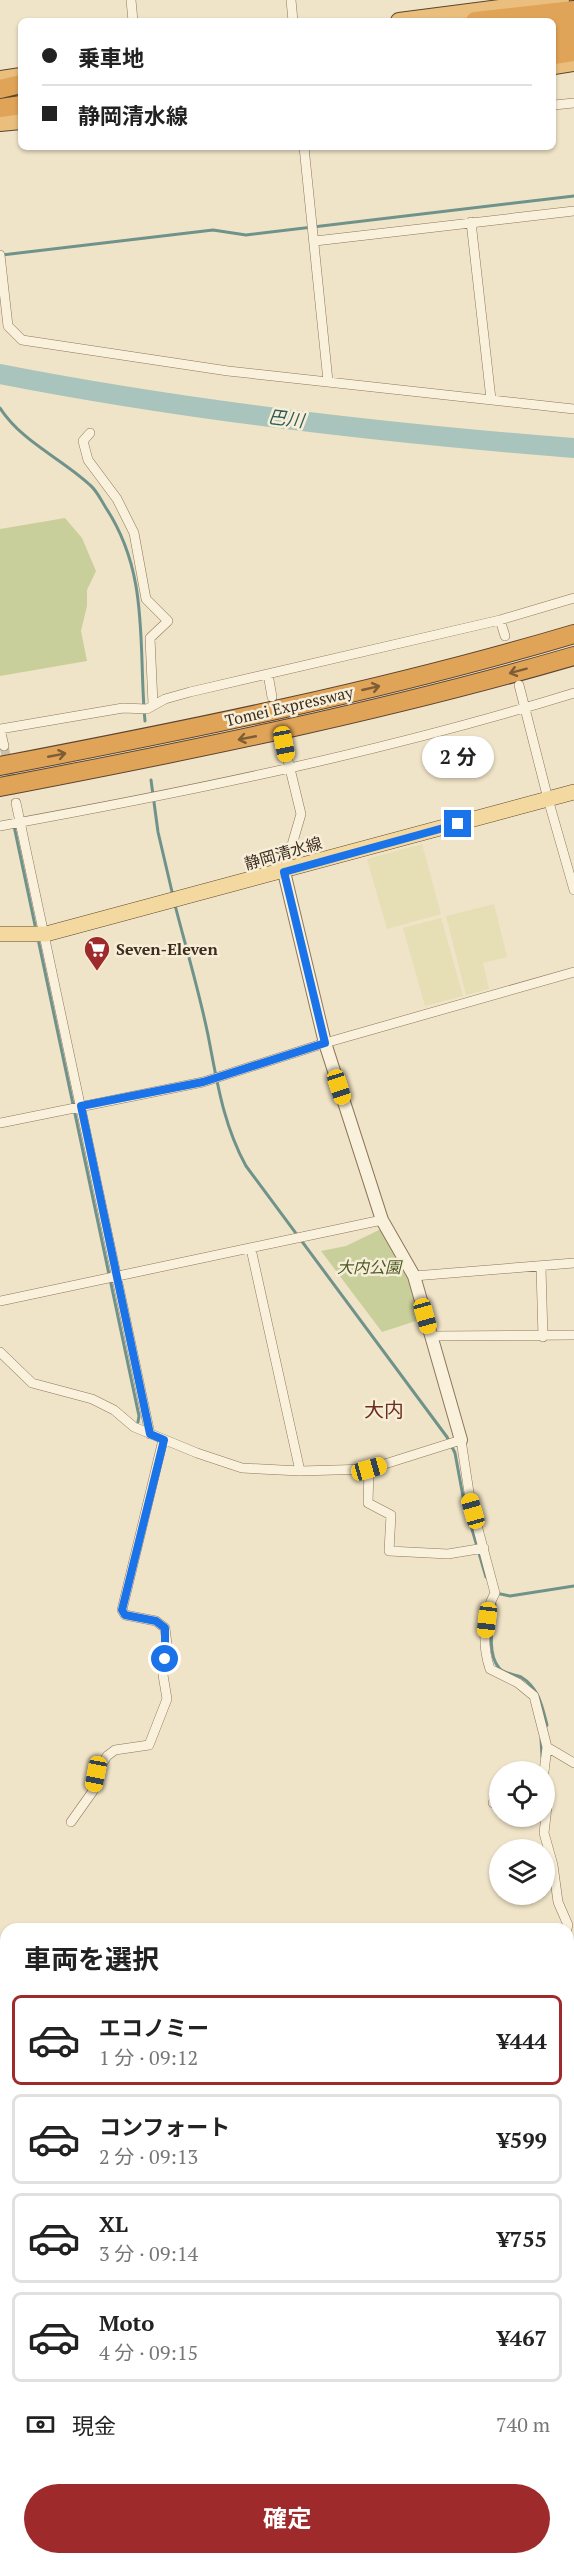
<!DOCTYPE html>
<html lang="ja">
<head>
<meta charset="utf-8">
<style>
  :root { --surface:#fff; --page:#f6f6f6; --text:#222; --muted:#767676; --line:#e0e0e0; --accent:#9e2a2b }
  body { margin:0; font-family:"PT Serif","Noto Sans JP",serif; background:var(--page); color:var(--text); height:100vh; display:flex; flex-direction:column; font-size:22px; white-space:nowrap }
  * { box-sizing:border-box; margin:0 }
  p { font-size:20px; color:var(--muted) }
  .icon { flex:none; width:33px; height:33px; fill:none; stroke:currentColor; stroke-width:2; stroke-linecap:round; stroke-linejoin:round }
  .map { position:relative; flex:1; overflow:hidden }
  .side { position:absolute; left:0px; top:1923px; width:574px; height:642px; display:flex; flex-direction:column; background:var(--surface); border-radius:18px 18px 0 0; box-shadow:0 2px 4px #0004 }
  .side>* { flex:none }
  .top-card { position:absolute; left:18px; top:18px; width:538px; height:132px; border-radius:9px; box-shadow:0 2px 4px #0004; display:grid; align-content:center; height:132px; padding:0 24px; background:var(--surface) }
  .tools { position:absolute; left:489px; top:1761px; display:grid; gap:12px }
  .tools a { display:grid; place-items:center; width:66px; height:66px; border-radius:50%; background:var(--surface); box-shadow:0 2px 4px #0004; font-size:30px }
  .end { position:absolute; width:27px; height:27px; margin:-14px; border:8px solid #1a73e8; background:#fff; box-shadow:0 0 0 3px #fff }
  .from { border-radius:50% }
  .bubble { position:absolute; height:42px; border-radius:21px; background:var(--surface); box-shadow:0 2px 4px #0004; font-size:20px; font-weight:700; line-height:42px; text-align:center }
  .car { position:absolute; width:18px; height:36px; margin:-18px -9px; border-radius:8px; box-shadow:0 0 4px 2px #0007; background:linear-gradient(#f5c518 24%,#345 0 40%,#f5c518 0 76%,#345 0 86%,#f5c518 0) }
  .top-card b { display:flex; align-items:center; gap:21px; height:57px; font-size:22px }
  .top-card b+b { border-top:2px solid var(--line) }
  .top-card i { width:15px; height:15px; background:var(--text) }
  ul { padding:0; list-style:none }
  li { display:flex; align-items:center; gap:18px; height:90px; margin:0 12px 9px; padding:0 12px; border:3px solid var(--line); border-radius:9px }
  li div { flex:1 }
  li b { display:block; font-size:22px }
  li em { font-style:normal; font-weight:700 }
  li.on { border-color:var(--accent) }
  li>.icon { width:54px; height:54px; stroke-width:1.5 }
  h2 { padding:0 24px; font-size:27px; line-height:72px }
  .pay { display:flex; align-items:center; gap:15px; height:66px; padding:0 24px; font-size:22px }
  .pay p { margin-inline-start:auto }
  .button { display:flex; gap:12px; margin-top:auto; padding:12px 24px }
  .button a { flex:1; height:69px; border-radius:36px; background:var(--accent); color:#fff; font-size:24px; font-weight:700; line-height:69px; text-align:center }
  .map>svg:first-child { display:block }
  .farmland { fill:#e6deb5 }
  .green { fill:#c9cf9b }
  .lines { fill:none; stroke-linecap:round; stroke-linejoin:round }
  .stream { stroke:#6f938a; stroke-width:3 }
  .river { stroke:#a9c4bc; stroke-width:20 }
  .minor-tunnel { stroke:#ccc0a6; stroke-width:9; stroke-dasharray:9 4.5; stroke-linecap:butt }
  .minor-casing { stroke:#8d765c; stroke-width:10 }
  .tertiary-casing { stroke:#8d765c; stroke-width:14 }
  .primary-casing { stroke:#5b4430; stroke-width:16 }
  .trunk-casing { stroke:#5b4430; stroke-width:18 }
  .motorway-casing { stroke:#5b4430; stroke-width:20 }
  .minor { stroke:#faf1dc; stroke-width:9 }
  .tertiary { stroke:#faf1dc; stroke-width:12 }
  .primary { stroke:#f3d9a0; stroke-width:15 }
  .trunk { stroke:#eabe7c; stroke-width:16 }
  .motorway { stroke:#e0a458; stroke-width:18 }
  .oneway { stroke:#7e5d36 }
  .route { stroke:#1a73e8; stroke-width:8 }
  .labels { text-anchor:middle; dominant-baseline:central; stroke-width:5; stroke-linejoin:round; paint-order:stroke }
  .street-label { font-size:16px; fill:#3d2e20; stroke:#f7eed8 }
  .poi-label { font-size:16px; font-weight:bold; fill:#3d2e20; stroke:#f7eed8; text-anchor:start }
  .park-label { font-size:16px; font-style:italic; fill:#4d5a26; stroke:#f7eed8 }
  .water-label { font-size:18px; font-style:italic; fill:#2f5d5a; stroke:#f7eed8 }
  .quarter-label { font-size:20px; fill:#6b2e1e; stroke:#f7eed8 }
</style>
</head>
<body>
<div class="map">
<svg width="574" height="2565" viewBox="0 0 574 2565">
  <rect width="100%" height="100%" fill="#f0e4c8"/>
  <path class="farmland" d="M422 844 441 914 387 929 367 859Z
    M494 904 507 957 483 963 489 989 466 995 446 916Z
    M441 918 463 996 425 1006 403 928Z"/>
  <path class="green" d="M65 518 82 538 96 571 87 590V606L81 631 87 661 0 676V529Z
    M381 1229 409 1278 419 1320 382 1332 321 1251 346 1246Z"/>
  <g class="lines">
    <path class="stream" d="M2 255 213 230 246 235 574 196
      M0 408C22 442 61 458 90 485 97 491 101 500 106 508 150 575 138 646 145 721
      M151 780 158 832 173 896
      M14 826 36 930
      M175 905C186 948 199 991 208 1035 217 1081 223 1124 246 1166L447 1437 455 1453 464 1502 486 1577
      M38 939 139 1416 138 1422
      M496 1593 510 1596 574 1586
      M495 1604C493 1622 486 1652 499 1668 504 1674 514 1674 521 1677 539 1688 542 1706 547 1725L545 1728
      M541 1739 542 1757"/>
    <path class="river" d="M0 374C189 411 382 433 574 448"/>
    <path class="minor-tunnel" d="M4 746 16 803"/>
    <g class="minor-casing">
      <path id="minor" d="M131 0 133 21
        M291 0 293 21
        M554 105 574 103
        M304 147 328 381
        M471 222 491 399
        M315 241 574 211
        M0 255 8 326 22 340 228 371 574 409
        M90 433 83 441 88 460 117 499 134 533 146 599 168 621 150 638 153 704
        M500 620 505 636
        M268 674 272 697
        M519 685 548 799 574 890
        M0 729 123 708 147 709 165 699 190 692 500 620 574 598
        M0 729 4 746
        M16 803 150 1434
        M0 826C193 791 387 751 574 693
        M284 872 301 814 284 744
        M0 1123 203 1082 325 1043 574 972
        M251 1249 300 1471
        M541 1268 543 1337
        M414 1276 574 1263
        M0 1301 382 1220
        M431 1336 574 1335
        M0 1352 32 1383 92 1399 114 1410 134 1427 197 1453 242 1468 300 1471 369 1469 461 1440 470 1499 495 1593C483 1614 482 1646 490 1669L518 1683 534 1696 547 1747 544 1772
        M369 1469 368 1503 391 1515 389 1551 448 1554 484 1548
        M547 1747 574 1763
        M544 1779 548 1798 544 1833 553 1865 558 1902 568 1925 567 1929
        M493 1803 500 1799
        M71 1822 93 1791 96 1774 107 1756 115 1750 149 1745 167 1699 163 1675 167 1644 165 1628 156 1621 125 1615 122 1610 163 1440"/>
    </g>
    <g class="tertiary-casing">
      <path id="tertiary" d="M284 872 325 1043 382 1220 414 1276 461 1440"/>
    </g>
    <g class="primary-casing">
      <path id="primary" d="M0 934H46L574 792"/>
    </g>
    <g class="trunk-casing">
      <path id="trunk" d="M399 21 561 0
        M554 66 574 63
        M0 79 21 76
        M0 123 21 121"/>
    </g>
    <g class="motorway-casing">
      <path id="motorway" d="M475 21 574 10
        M554 27 574 25
        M554 42 574 39
        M554 55 574 52
        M0 89 21 84
        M0 108 21 105
        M0 766C193 729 386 690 574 634
        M0 787C193 750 385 711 574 656"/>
    </g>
    <use href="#minor" class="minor"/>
    <use href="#tertiary" class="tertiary"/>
    <use href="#primary" class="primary"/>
    <use href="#trunk" class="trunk"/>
    <use href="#motorway" class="motorway"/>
  </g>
  <defs><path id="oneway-shaft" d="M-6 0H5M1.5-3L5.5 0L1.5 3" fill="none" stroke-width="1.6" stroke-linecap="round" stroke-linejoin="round" transform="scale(1.5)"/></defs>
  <g class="oneway">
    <use href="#oneway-shaft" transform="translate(518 671) rotate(165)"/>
    <use href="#oneway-shaft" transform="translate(371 688) rotate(-13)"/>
    <use href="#oneway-shaft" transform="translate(247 738) rotate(169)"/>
    <use href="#oneway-shaft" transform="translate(57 755) rotate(-11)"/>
  </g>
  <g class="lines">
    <path class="route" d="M165 1659V1628L156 1621 125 1615 122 1610 164 1440 150 1434 81 1106 203 1082 325 1043 284 872 458 824"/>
  </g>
  <defs>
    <g id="supermarket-pin" transform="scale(1.35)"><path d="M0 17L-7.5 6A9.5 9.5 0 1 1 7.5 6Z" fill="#9e2a2b" stroke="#f7eed8"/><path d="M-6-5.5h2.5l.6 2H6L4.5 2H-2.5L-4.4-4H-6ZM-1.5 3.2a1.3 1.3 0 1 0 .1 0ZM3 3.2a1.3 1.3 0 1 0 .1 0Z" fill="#fff"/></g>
  </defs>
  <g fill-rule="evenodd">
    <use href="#supermarket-pin" x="97" y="949"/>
  </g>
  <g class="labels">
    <g class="street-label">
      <text transform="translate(289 706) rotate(-13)">Tomei Expressway</text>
      <text transform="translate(283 853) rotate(-16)">静岡清水線</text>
    </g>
    <g class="poi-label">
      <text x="116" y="949">Seven-Eleven</text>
    </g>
    <g class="park-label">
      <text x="369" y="1267">大内公園</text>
    </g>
    <g class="water-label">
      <text transform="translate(286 418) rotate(7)">巴川</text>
    </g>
    <g class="quarter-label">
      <text x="384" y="1409">大内</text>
    </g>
  </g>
</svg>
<div class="tools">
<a><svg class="icon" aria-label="locate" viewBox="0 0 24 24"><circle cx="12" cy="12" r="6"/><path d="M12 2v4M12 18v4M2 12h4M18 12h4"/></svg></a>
<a><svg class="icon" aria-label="layers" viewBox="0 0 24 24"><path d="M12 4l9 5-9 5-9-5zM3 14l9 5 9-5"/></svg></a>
</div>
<i class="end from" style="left:165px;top:1659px"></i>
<i class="end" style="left:458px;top:824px"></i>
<div class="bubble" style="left:422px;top:736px;width:72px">2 分</div>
<i class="car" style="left:284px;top:744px;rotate:169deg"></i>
<i class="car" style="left:339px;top:1087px;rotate:162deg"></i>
<i class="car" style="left:425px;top:1316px;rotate:164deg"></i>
<i class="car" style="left:369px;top:1469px;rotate:74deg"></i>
<i class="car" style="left:473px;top:1511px;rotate:344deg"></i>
<i class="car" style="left:487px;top:1620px;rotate:187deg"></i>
<i class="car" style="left:96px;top:1774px;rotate:191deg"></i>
<div class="top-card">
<b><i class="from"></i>乗車地</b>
<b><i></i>静岡清水線</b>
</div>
<section class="side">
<h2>車両を選択</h2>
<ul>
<li class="on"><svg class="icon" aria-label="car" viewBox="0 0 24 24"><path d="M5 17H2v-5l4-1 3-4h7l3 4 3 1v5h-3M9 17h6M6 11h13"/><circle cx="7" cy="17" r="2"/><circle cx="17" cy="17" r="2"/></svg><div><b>エコノミー</b><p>1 分 · 09:12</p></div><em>¥444</em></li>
<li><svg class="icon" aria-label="car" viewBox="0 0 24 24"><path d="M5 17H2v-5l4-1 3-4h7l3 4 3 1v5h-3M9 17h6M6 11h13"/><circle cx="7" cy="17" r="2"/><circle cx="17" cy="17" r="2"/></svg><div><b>コンフォート</b><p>2 分 · 09:13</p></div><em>¥599</em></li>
<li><svg class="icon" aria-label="car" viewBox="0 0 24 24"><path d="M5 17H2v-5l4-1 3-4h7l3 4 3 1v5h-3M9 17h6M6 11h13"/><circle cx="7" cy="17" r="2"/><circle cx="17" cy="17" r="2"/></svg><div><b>XL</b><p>3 分 · 09:14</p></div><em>¥755</em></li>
<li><svg class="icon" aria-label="car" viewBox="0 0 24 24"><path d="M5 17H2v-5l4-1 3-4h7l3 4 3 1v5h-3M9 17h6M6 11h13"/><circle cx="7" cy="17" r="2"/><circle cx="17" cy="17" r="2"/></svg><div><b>Moto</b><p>4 分 · 09:15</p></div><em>¥467</em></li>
</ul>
<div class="pay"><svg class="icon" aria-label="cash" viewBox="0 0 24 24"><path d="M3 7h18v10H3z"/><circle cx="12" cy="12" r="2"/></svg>現金<p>740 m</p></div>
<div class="button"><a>確定</a></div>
</section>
</div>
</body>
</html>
